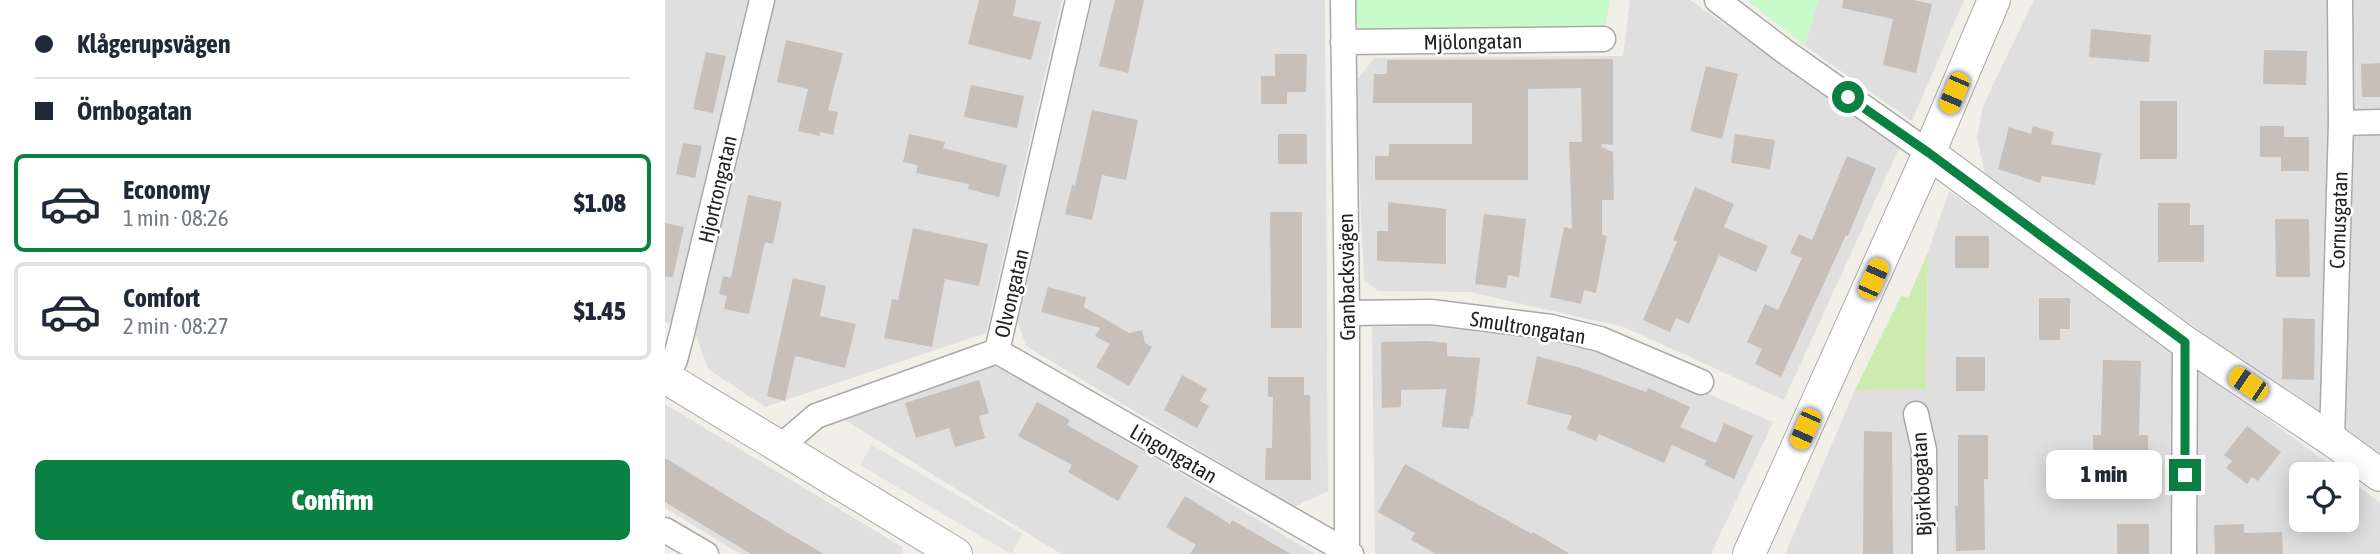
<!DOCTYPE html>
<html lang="en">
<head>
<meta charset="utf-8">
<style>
  :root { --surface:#fff; --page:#f2f2f3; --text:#1f2937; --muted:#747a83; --line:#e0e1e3; --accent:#0b8043 }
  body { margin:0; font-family:"Asap Condensed",sans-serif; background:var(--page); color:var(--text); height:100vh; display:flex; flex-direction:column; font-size:26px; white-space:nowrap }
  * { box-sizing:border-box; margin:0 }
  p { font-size:23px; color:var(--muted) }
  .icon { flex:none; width:38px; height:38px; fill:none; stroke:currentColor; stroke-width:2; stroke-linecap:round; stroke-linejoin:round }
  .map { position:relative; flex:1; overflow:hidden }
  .sheet { display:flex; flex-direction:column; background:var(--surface); width:665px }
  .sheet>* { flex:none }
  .hud { display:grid; align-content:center; height:154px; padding:0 35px; background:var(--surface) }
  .tools { position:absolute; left:1624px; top:462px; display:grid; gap:14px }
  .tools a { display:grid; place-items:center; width:70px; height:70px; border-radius:10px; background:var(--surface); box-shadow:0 4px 18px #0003; font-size:35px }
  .end { position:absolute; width:32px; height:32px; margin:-16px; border:9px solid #0b8043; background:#fff; box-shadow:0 0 0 4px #fff }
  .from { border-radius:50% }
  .bubble { position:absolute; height:49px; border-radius:10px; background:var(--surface); box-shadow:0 4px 18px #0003; font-size:23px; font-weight:800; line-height:49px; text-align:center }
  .car { position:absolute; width:21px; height:42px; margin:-21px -10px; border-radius:9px; box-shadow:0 0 5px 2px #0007; background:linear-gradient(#f5c518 24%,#345 0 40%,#f5c518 0 76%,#345 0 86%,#f5c518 0) }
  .hud b { display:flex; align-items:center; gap:24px; height:66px; font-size:26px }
  .hud b+b { border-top:2px solid var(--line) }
  .hud i { width:18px; height:18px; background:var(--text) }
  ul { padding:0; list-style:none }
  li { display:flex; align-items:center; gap:21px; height:98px; margin:0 14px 10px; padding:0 21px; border:4px solid var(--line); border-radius:10px }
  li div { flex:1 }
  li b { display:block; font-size:26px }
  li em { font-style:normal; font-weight:800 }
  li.current { border-color:var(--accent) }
  li>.icon { width:63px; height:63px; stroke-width:1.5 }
  .button { display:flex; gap:14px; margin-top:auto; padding:14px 35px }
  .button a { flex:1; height:80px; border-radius:10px; background:var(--accent); color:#fff; font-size:28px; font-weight:800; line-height:80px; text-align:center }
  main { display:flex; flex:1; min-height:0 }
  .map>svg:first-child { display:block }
  .residential { fill:#e0dfdf }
  .grass { fill:#cdebb0 }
  .park { fill:#c8facc }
  .parking { fill:#e2e2e2 }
  .building { fill:#c7bfb8 }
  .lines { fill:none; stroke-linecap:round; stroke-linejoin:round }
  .minor-casing { stroke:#a9a9a9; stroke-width:27 }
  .tertiary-casing { stroke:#a9a9a9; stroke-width:34 }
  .minor { stroke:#fff; stroke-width:24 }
  .tertiary { stroke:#fff; stroke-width:32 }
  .route { stroke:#0b8043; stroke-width:9 }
  .labels { text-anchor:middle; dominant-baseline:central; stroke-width:5; stroke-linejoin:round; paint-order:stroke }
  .street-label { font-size:21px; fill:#222; stroke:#fff }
</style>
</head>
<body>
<main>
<section class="sheet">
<div class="hud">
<b><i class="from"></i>Klågerupsvägen</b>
<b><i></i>Örnbogatan</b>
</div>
<ul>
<li class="current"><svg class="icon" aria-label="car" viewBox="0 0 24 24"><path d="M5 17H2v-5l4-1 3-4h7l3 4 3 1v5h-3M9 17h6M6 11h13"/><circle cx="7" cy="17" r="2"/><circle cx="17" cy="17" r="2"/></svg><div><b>Economy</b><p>1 min · 08:26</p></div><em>$1.08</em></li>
<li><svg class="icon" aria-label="car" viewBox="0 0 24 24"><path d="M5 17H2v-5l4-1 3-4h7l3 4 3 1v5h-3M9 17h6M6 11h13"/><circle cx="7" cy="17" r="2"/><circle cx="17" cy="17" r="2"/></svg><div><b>Comfort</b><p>2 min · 08:27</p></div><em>$1.45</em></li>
</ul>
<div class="button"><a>Confirm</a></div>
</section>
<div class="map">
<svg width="1715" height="554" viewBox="0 0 1715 554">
  <rect width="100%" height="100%" fill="#f2efe9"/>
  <path class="residential" d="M0 0H88L10 321 0 323Z
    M108 0H397L321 333 100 407 43 369 30 332Z
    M427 0H660L663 491 629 507 361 346 353 322Z
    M965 0H1025L1235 146 1119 400 959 327 804 292 713 291 699 280 690 83 709 58 958 56Z
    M1153 0H1299L1247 121 1140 46Z
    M1369 0H1715V462L1320 174 1312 138 1318 106Z
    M1284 191 1442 300 1677 474H1636V520H1682V478L1715 503V554H1120L1190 390 1261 389 1263 252Z
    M763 326 930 345 1108 422 1046 554H710L707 327Z
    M332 364 650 554H396L180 420Z
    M0 404 237 547 238 554H75L0 508Z"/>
  <path class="grass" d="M1263 252 1261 389 1190 390 1236 296 1243 298Z"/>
  <path class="park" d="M684 0H945L938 39 678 42Z
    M1081 0H1153L1140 46Z"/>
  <path class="parking" d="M207 445 358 534 346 554 195 465Z"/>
  <path class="building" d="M314 0H351L348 16 376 22 366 60 303 44Z
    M450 0H479L463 73 434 66Z
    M1178 0H1248L1267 4 1251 73 1218 65 1228 19 1177 8Z
    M1426 29 1486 35 1484 62 1424 57Z
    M121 40 178 53 163 110 173 112 168 135 155 132V136L133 131 143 89 112 82Z
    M1599 50 1642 51 1641 85 1598 84Z
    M41 52 61 56 48 113 28 109Z
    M610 54H642L641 92H622V104H596V76H610Z
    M948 59V145L937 144 936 147 948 152 949 200H937V235L942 236 931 293 919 290 916 304 885 297 899 227 907 229 904 142H917L916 88 863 89V180H710V156H724V144H807V103H708L709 74H722V60Z
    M1715 63V97H1697L1696 64Z
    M1041 66 1073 74 1057 139 1025 131Z
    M306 85 359 96 352 128 299 117Z
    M1475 101H1512V159H1475Z
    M427 110 473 120 461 180 437 175 427 220 400 214 407 185 410 186Z
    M1368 126 1389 132 1386 144 1436 153 1430 185 1377 176 1375 183 1333 169 1344 127 1366 134Z
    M1595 126H1619V137H1644V171H1616V157H1595Z
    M244 134 280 142 278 148 342 165 334 197 303 189 304 184 251 173 253 165 238 162Z
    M613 134H642V164H613Z
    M1070 134 1110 140 1105 169 1066 163Z
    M18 143 37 146 30 178 11 174Z
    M1182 156 1211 168 1183 236 1181 235 1116 377 1090 364 1097 349 1082 342 1100 304 1113 310 1137 258 1125 253 1134 234 1147 240Z
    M1030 187 1069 204 1059 227 1103 246 1091 272 1054 255 1024 324 1011 318 1005 332 978 320 1012 242 1008 240Z
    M83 195 117 202 108 244 100 242 84 314 59 309 62 296 54 294 58 276 66 278Z
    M723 202 781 209V264L712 261V231H723Z
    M1493 203H1525V225H1539V262H1493Z
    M605 212H637V328H606Z
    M819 214 861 219 854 277 843 275 841 288 810 284Z
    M1610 219H1644L1645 277H1611Z
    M0 223 19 227 8 277H0Z
    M248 228 323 244 314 286 280 279 267 347 219 338 227 299 233 300Z
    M1290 236H1324V268H1290Z
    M128 278 161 286 155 316 191 324 180 368 130 356 120 401 102 396Z
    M383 287 421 297 419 307 464 333 477 330 480 343 487 347 464 386 431 367 445 344 430 336 435 328 376 312Z
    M1374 298H1405V329H1395V340H1374Z
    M1618 318 1650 319 1649 380 1617 379Z
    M762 341 782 343V356L815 358 808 417 806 416 804 429 777 427 781 389 736 390V407L717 408 716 342Z
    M872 356 916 368 981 392 983 388 1025 407 1015 427 1051 443 1059 423 1088 436 1069 479 1039 465 1042 461 1007 445 999 463 934 434 931 441 902 429 907 416 862 404Z
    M1291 357H1320V391H1291Z
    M1438 360 1476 361 1474 435H1483V469L1441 470 1440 462H1428V435H1436Z
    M517 375 542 389 535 401 544 406 532 428 499 410Z
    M603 377H639V395H645L646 480H600L601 448H607L608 397H603Z
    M314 380 324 413 314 416 320 438 290 447 284 428 251 438 240 403Z
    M372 402 405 420 402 425 474 466 453 501 403 472 407 465 353 436Z
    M1582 426 1616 452 1593 481 1587 477 1582 484 1561 468 1567 461 1559 455Z
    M1199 431 1227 432 1228 554H1198Z
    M1293 435H1323V479H1319L1320 550 1291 551 1290 506H1293Z
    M0 458 116 529 159 554H86L0 502Z
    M740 464 867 534 868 532 905 554H771L746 540 750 533 713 512Z
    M520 496 565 524 567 520 626 554H525L531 545 501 527Z
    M1452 524H1484V554H1452Z
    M1579 524V533L1617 532 1618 554H1550L1549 525Z"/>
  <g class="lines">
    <g class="minor-casing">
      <path id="minor" d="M678 0 682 313V554
        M1052 0 1119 51 1264 153
        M678 42 938 39
        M1676 123 1715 122
        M682 313 766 312 886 327 935 339 1036 382
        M332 351 686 554
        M1 377 10 360 17 333 97 0
        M1251 414 1259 450 1260 554
        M1667 440 1676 123 1675 0
        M115 447 151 416 332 351 413 0
        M0 530 41 554
        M1519 554 1520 342"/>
    </g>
    <g class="tertiary-casing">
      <path id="tertiary" d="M1264 153 1520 342 1667 440 1715 475
        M0 377 291 554
        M1084 554 1264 153 1329 0"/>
    </g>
    <use href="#minor" class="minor"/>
    <use href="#tertiary" class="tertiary"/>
  </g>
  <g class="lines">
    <path class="route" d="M1183 97 1264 153 1520 342V475"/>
  </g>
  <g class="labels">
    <g class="street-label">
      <text transform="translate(808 41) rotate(-1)">Mjölongatan</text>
      <text transform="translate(52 189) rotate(-77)">Hjortrongatan</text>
      <text transform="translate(1673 220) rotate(-88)">Cornusgatan</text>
      <text transform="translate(681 277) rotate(-91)">Granbacksvägen</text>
      <text transform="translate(346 293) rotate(-77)">Olvongatan</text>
      <text transform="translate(863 327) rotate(9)">Smultrongatan</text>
      <text transform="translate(509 453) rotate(30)">Lingongatan</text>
      <text transform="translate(1256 484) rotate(-93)">Björkbogatan</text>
    </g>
  </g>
</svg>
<div class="tools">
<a><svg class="icon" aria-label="locate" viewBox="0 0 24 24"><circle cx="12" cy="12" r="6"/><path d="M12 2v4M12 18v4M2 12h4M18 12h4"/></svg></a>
</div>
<i class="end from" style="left:1183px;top:97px"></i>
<i class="end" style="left:1520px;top:475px"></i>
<div class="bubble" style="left:1381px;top:450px;width:116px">1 min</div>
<i class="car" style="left:1289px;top:93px;rotate:203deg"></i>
<i class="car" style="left:1208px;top:279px;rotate:24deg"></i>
<i class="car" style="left:1583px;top:384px;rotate:304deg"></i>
<i class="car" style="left:1140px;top:429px;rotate:204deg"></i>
</div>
</main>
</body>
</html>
